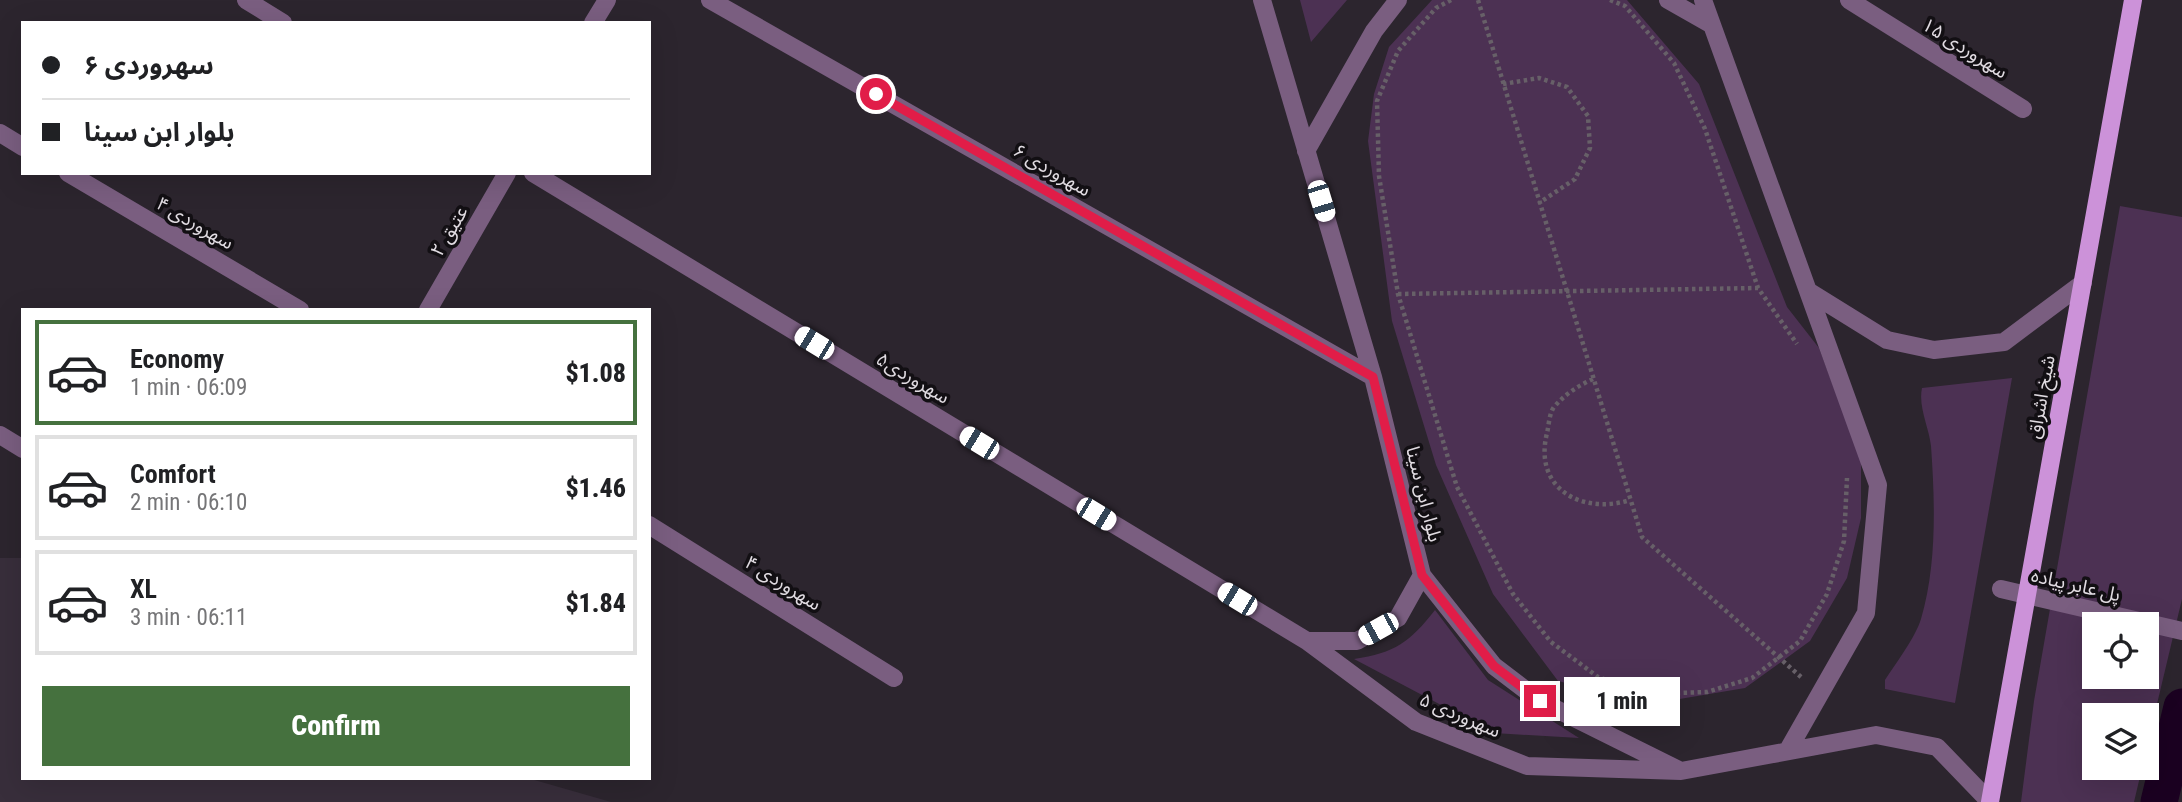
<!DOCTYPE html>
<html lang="en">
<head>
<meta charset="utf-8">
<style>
  :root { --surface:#fff; --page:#f6f6f6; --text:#202124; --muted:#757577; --line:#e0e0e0; --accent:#45713e }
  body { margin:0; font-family:"Roboto Condensed","Noto Sans Arabic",sans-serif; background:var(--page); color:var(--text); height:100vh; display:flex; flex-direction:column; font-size:26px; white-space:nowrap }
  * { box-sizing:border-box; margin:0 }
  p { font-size:23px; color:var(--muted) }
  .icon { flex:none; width:38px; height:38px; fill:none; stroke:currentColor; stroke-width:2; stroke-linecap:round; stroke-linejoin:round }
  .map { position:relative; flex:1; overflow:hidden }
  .sheet { position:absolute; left:21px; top:308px; width:630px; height:472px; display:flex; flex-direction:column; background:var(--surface); border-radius:0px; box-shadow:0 7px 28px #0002 }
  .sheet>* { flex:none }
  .hud { position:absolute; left:21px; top:21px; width:630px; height:154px; border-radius:0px; box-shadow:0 7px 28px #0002; display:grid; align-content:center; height:154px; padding:0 21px; background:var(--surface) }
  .controls { position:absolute; left:2082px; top:612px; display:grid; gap:14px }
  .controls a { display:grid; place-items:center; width:77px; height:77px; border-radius:0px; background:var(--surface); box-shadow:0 7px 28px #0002; font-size:35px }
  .end { position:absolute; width:32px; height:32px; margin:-16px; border:9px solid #e11d48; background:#fff; box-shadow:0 0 0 4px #fff }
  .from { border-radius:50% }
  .bubble { position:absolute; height:49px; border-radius:0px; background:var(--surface); box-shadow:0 7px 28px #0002; font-size:23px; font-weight:800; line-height:49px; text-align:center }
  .car { position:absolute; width:21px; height:42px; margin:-21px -10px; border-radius:9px; box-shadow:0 0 5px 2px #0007; background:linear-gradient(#fff 24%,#345 0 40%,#fff 0 76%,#345 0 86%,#fff 0) }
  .hud b { display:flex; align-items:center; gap:24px; height:66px; font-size:26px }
  .hud b+b { border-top:2px solid var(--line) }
  .hud i { width:18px; height:18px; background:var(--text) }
  ul { padding:12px 0 0; list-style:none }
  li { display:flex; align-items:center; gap:21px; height:105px; margin:0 14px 10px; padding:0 7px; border:4px solid var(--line); border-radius:0px }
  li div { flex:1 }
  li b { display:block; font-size:26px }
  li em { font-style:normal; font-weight:800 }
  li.selected { border-color:var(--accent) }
  li>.icon { width:63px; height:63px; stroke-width:1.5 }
  .primary-button { display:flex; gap:14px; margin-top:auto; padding:14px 21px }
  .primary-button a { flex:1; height:80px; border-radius:0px; background:var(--accent); color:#fff; font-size:28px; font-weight:800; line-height:80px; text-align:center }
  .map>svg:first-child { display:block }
  .built { fill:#382e3b }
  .green { fill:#4c3153; fill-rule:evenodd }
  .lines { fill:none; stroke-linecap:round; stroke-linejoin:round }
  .canal { stroke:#1b0021; stroke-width:37 }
  .path { stroke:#676068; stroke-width:4.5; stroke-dasharray:3.5 3.5; stroke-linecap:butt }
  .minor { stroke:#7a5e80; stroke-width:18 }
  .major { stroke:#cc92d9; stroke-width:18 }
  .route { stroke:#e11d48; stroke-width:9 }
  .labels { text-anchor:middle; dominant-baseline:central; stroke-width:7; stroke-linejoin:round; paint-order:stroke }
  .street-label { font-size:19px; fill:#e1dce2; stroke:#120f13 }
</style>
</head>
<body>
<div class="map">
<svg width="2182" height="802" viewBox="0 0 2182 802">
  <rect width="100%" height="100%" fill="#2c252e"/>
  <path class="built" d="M0 558H23V779H531L611 802H0Z"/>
  <path class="green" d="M1300 0H1347L1311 42Z
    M1432 0H1627L1699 84 1787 307 1819 348 1861 460V518L1847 578 1810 641 1745 688 1650 704 1558 681 1493 594 1436 465 1392 321 1368 141 1374 94 1389 47Z
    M2120 206 2182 217V599L2147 746V716H2095V768H2142L2134 802H2021L2034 701ZM2095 625H2147V677H2095Z
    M2012 378 1955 703 1885 689V680C1896 663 1915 638 1921 619 1937 565 1935 502 1931 446 1929 427 1918 407 1922 388Z
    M1435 610 1488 680 1579 738 1494 733 1354 659C1395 653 1410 642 1435 610Z"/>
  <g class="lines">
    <path class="canal" d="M2159 802 2182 707"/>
    <path class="path" d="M1451 0 1436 8 1398 51 1377 101 1379 176 1398 294 1457 487 1513 594 1551 642 1598 677 1648 694 1707 692 1752 678 1800 641 1827 594 1844 541 1847 478
      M1478 0 1642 537 1801 677
      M1610 0 1625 6 1674 63 1705 129 1758 288 1797 344
      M1503 84 1539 78 1567 87 1588 116 1590 148 1575 179 1539 203
      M1398 294 1758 288
      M1593 379C1578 386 1565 394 1554 407 1549 414 1549 425 1547 433 1533 489 1582 515 1630 500"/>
    <path class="minor" d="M246 0 283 23
      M710 0 1373 377
      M1262 0 1373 377 1422 575 1494 666 1540 701 1681 771 1876 735 1937 747 1990 802
      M1668 0 1712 25
      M1703 0 1878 485 1866 613 1788 750
      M1849 0 2023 109
      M593 23 607 0
      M0 133 23 147
      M1306 151 1374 31 1398 0
      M68 173 300 310
      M533 173 1307 641 1416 722 1527 766 1681 771
      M1808 291 1887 340 1934 350 2004 342 2083 283
      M428 310 507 173
      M0 435 23 449
      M649 525 894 678
      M2001 589 2182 631
      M1307 641H1357L1398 618 1422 575"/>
    <path class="major" d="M1990 802 2133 0"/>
  </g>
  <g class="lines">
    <path class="route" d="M876 94 1373 377 1422 575 1494 666 1540 701"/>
  </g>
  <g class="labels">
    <g class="street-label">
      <text transform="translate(1965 48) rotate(32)">سهروردی ۱۵</text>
      <text transform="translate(1052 170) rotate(30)">سهروردی ۶</text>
      <text transform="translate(195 223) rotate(30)">سهروردی ۴</text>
      <text transform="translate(449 231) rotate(-60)">عتیق ۲</text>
      <text transform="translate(913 378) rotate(31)">سهروردی۵</text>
      <text transform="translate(2041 397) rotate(-80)">شیخ اشراق</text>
      <text transform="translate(1424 494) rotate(76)">بلوار ابن سینا</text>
      <text transform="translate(783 583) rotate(32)">سهروردی ۴</text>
      <text transform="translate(2076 585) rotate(13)">پل عابر پیاده</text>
      <text transform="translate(1460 715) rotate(23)">سهروردی ۵</text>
    </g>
  </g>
</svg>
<div class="controls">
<a><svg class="icon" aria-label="locate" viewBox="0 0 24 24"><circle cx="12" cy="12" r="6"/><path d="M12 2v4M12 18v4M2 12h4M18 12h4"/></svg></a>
<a><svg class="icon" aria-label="layers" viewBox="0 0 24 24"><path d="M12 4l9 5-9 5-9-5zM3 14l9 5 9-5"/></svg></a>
</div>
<i class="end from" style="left:876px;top:94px"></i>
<i class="end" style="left:1540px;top:701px"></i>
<div class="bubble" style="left:1564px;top:677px;width:116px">1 min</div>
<i class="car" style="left:1321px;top:201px;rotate:163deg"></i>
<i class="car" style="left:814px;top:343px;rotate:301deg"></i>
<i class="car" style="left:979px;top:443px;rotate:301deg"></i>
<i class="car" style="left:1096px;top:514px;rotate:121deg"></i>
<i class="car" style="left:1237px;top:599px;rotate:301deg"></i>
<i class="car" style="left:1378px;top:629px;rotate:241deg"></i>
<div class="hud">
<b><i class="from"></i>سهروردی ۶</b>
<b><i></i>بلوار ابن سینا</b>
</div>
<section class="sheet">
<ul>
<li class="selected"><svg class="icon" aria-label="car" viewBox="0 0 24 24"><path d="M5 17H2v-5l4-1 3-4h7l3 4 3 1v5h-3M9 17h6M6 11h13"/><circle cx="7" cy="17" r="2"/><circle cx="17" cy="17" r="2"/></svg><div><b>Economy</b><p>1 min · 06:09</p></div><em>$1.08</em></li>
<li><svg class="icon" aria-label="car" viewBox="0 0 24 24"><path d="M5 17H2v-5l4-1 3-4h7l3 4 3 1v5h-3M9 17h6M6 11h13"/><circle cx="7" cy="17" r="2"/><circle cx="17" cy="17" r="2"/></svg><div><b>Comfort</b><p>2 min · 06:10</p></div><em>$1.46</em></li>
<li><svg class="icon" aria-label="car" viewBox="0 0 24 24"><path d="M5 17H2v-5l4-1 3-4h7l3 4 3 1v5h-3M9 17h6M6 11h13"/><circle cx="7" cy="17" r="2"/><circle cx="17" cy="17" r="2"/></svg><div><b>XL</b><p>3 min · 06:11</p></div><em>$1.84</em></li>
</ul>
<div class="primary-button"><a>Confirm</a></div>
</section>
</div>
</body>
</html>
